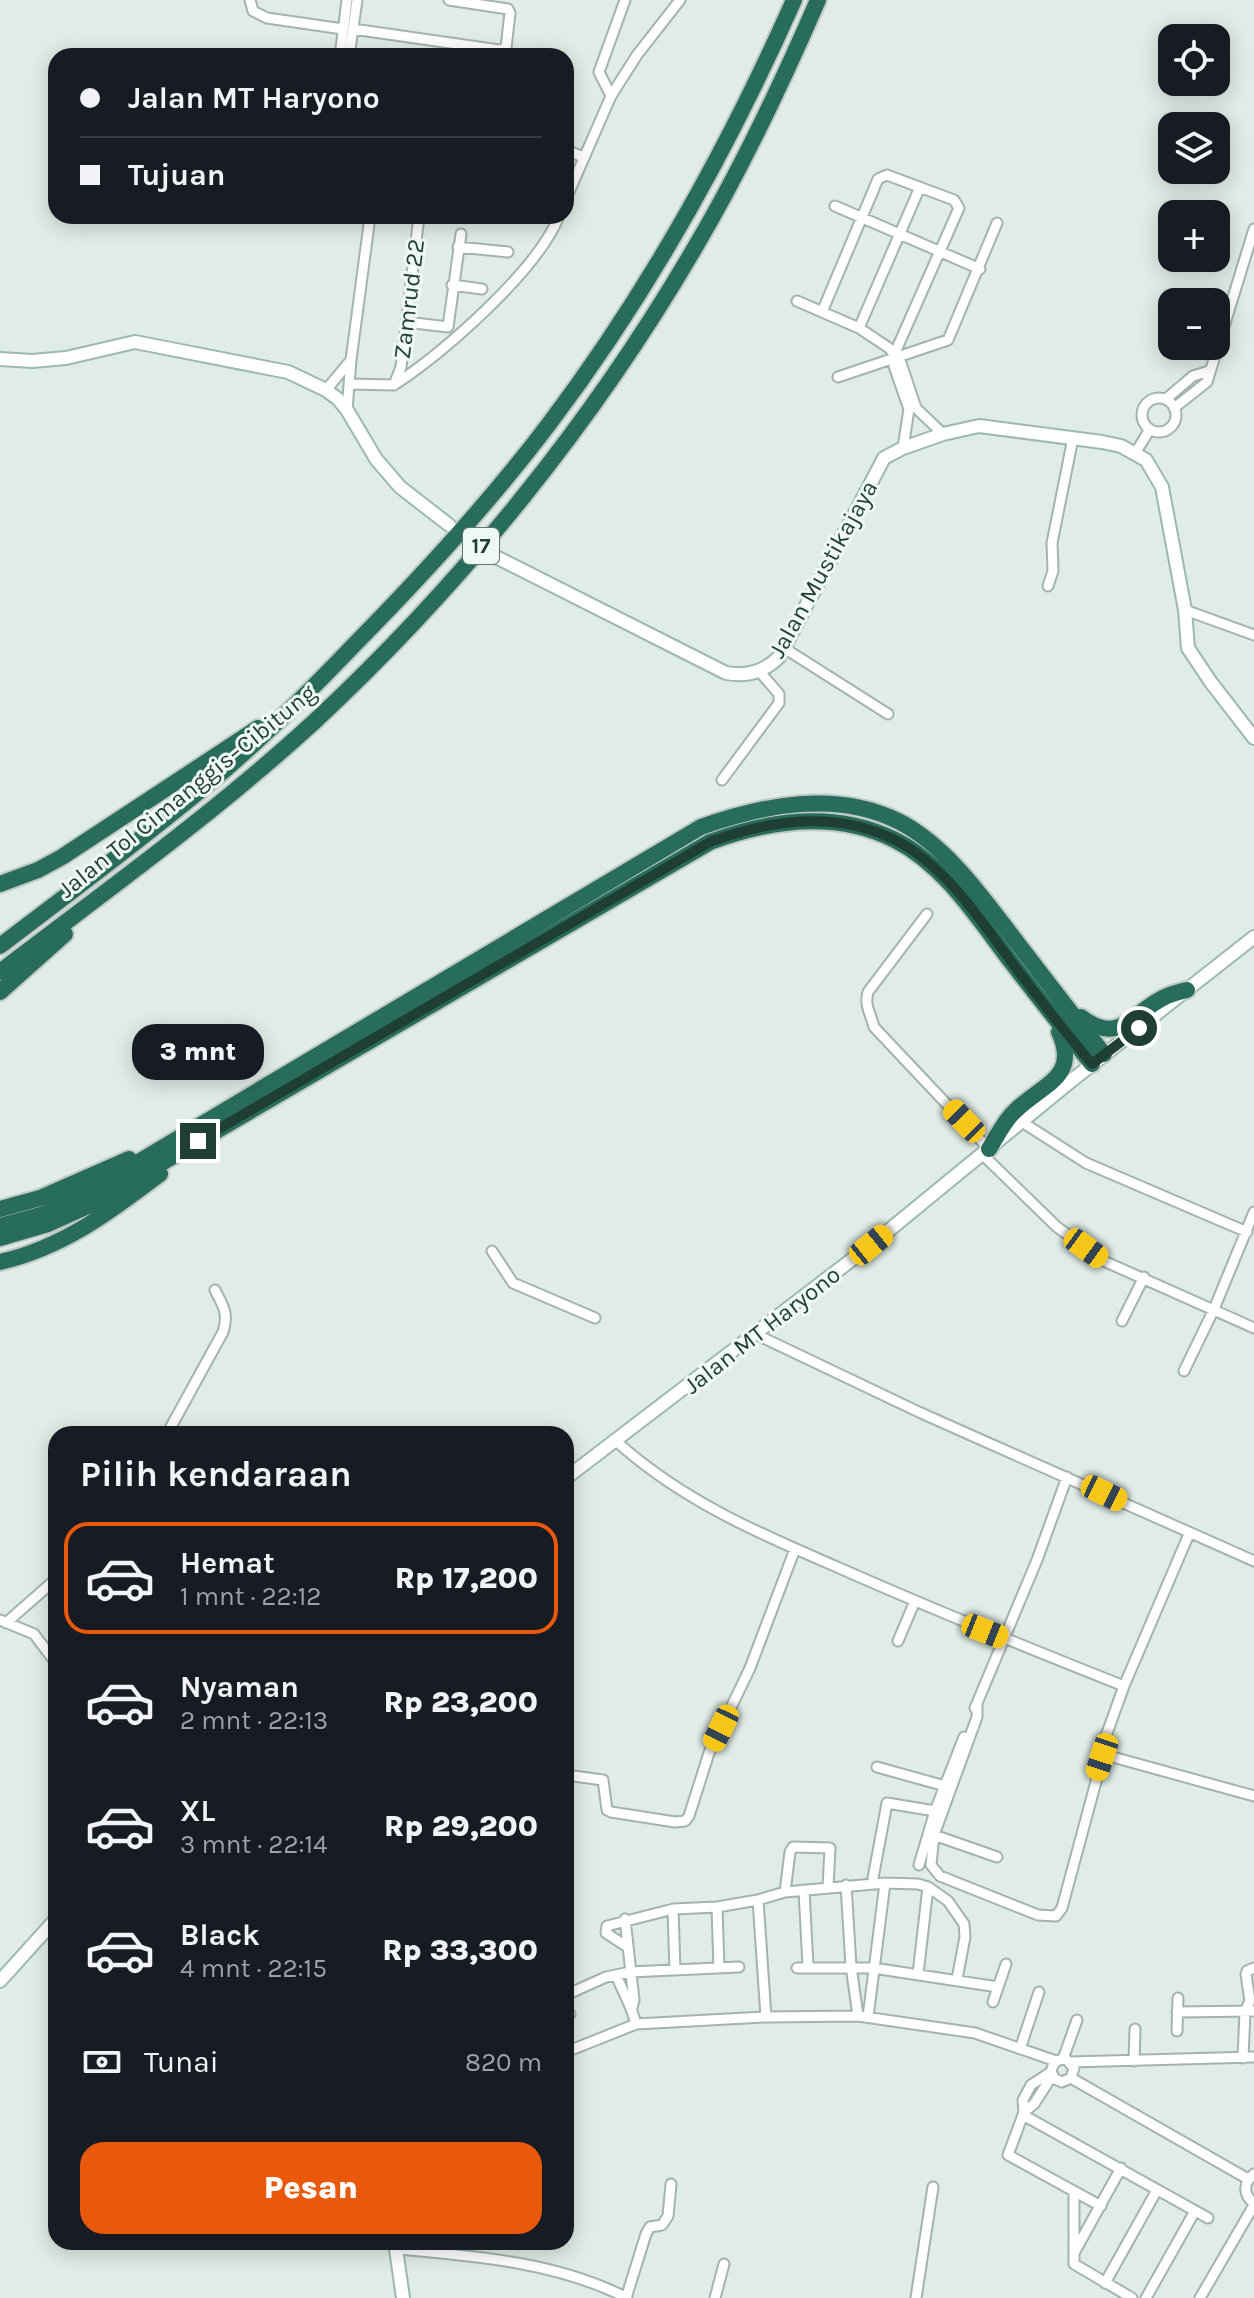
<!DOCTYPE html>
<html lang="id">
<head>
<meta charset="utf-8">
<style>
  :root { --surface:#171b24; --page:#242831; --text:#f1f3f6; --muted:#9ea1a6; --line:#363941; --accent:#ea580c }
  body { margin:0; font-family:Karla,sans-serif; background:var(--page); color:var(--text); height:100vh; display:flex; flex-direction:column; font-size:30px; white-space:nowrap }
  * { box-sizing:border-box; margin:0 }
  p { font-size:26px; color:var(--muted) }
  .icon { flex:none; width:44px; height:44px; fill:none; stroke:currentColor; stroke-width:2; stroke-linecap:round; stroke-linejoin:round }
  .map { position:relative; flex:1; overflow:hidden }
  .details { position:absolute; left:48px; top:1426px; width:526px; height:824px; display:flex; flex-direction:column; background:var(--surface); border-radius:24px; box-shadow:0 4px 20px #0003 }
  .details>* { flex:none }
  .banner { position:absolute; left:48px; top:48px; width:526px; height:176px; border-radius:24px; box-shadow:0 4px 20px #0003; display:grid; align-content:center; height:176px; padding:0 32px; background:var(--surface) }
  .fabs { position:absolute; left:1158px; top:24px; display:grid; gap:16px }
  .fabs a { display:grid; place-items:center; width:72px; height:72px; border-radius:16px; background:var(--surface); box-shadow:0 4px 20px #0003; font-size:40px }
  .end { position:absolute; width:36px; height:36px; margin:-18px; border:10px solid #1f3e34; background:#fff; box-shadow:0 0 0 4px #fff }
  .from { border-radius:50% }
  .bubble { position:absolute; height:56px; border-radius:24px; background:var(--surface); box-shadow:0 4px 20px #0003; font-size:26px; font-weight:800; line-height:56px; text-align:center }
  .car { position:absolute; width:24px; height:48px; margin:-24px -12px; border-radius:10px; box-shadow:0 0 6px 2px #0007; background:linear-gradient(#f5c518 24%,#345 0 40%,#f5c518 0 76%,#345 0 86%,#f5c518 0) }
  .banner b { display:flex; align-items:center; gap:28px; height:76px; font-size:30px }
  .banner b+b { border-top:2px solid var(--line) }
  .banner i { width:20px; height:20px; background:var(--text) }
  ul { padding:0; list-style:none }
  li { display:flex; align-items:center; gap:24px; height:112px; margin:0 16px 12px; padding:0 16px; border:4px solid transparent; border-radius:24px }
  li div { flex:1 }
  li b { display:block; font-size:30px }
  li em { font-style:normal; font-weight:800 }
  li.selected { border-color:var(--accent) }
  li>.icon { width:72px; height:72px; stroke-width:1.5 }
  h2 { padding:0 32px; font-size:36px; line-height:96px }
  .pay { display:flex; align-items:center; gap:20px; height:88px; padding:0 32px; font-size:30px }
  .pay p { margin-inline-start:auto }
  .action { display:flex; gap:16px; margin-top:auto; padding:16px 32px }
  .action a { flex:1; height:92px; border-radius:24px; background:var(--accent); color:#fff; font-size:32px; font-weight:800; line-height:92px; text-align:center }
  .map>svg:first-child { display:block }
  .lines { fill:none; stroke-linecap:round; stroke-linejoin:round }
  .street-casing { stroke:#a2b4ad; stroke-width:13 }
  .secondary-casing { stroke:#9db9ae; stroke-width:16 }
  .highway-casing { stroke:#c0c9c6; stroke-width:20 }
  .street { stroke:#fff; stroke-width:9 }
  .secondary { stroke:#fff; stroke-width:12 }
  .highway { stroke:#286d5b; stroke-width:16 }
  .route { stroke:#1f3e34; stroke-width:10 }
  .labels { text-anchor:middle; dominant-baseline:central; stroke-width:6; stroke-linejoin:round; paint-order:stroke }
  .shield { fill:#f0f8f4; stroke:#5e766e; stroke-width:2 }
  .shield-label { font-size:22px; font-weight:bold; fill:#1f3e34 }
  .street-label { font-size:24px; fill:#1f3e34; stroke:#f0f8f4 }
</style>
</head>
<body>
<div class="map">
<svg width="1254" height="2298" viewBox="0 0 1254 2298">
  <rect width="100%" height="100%" fill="#e0ece6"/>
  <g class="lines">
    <g class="street-casing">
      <path id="street" d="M250 0 253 11 267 18 343 29
        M353 29 499 50 506 48 510 13 508 9 449 0
        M340 56 347 0
        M349 56 357 0
        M611 96 599 72 625 0
        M566 150 583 157
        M566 199 611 96 637 55 680 0
        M835 206 980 269
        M458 247 508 252
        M452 285 482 289
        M797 301 859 328 889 348 901 363 916 408 943 434
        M822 312 878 179 887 175 954 200 959 208 894 355
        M406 322 448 327 461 234
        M859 328 920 187
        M351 360 368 232 369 224 365 216
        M896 360 894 366 909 409 903 448
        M838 377 948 340 997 223
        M397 383C445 351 538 270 559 216
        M351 384 394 385 401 367 419 216
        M326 390 351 360 347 410
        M1142 415a17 17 0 1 1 34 0a17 17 0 1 1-34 0Z
        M1166 399 1193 376 1209 371
        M1174 408 1207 382 1254 229
        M1136 452 1150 429
        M1048 586 1053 571 1052 543 1073 438
        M1185 610 1254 635
        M784 648 888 714
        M722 780 779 703V694L759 671
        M927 914 868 992C864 1006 871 1014 874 1027L989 1149
        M1022 1122 1086 1163 1247 1232
        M983 1155 1057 1227 1106 1262 1254 1328
        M492 1251 513 1283 595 1318
        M1122 1321 1144 1277
        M755 1334 921 1413 1254 1561
        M1184 1371 1214 1309 1254 1212
        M167 1434 223 1332C229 1313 223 1306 215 1290
        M616 1441C681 1500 758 1533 837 1567 932 1609 1028 1648 1124 1686
        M1189 1534 1124 1686 1102 1747 1109 1756 1254 1796
        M0 1620 34 1634 56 1663
        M6 1623 56 1579
        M898 1641 915 1601
        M977 1705V1717L934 1835 931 1865 940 1876 1038 1915 1056 1916 1062 1908 1104 1752
        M975 1708 1037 1560 1067 1477
        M877 1767 945 1786
        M566 1775 603 1780 607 1810 611 1812 675 1822 685 1821 689 1816 709 1753 750 1668 795 1549
        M934 1835 997 1857
        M919 1865 935 1811 964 1737
        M873 1878 887 1803 935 1811
        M846 1885 851 1966 858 2016
        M804 1890 808 1966
        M785 1892 790 1852 793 1847 830 1848 828 1887
        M758 1900 766 2017
        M717 1907 719 1968
        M673 1909 675 1970
        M625 1919 634 2000 632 2008
        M626 1946 606 1933 607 1926 673 1909 717 1907 758 1900 785 1892 885 1883 918 1884 928 1887 948 1901 964 1924 965 1937 957 1979
        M797 1968H873L998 1987
        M918 1974 928 1887
        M616 1975C623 1992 632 2007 636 2024
        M566 1995 606 1977 630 1972 739 1967
        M993 2002 1006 1964
        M566 2011 570 2014
        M1177 2012 1254 2011
        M868 2017 885 1883
        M1177 2031 1178 1998
        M1020 2049 1039 1992
        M566 2052 636 2024 766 2017 858 2016 975 2033 1056 2061
        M1243 2058 1245 2011 1250 2001 1246 1974 1247 1971 1254 1968
        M1063 2059 1077 2020
        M1134 2061 1135 2029
        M1070 2062 1254 2057
        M1051 2072 1055 2079 1062 2082 1071 2078 1074 2068 1067 2060C1057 2058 1053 2063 1051 2072L1031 2085 1023 2100 1024 2112 1008 2155 1101 2206
        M1071 2078 1248 2179
        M1024 2112 1034 2104 1052 2076
        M1023 2115 1208 2218
        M1254 2174C1243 2183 1243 2195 1254 2203
        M1074 2193V2264L1132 2298
        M397 2249C475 2256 557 2262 627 2298
        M1074 2253 1121 2168
        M1105 2283 1157 2190
        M626 2298 646 2234 650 2227 662 2225 668 2216 671 2184
        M715 2298 724 2264
        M916 2298 933 2187
        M1146 2298 1195 2211
        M1200 2298 1254 2205"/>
    </g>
    <g class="secondary-casing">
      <path id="secondary" d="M0 359 32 361 66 358 135 342 288 372 326 390 338 399 347 410 376 459 400 487 449 525
        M492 555 726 673C747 677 764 672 779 657L884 458 903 448 943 434 979 426 1102 442 1121 446 1146 460 1162 487 1185 610 1188 648 1210 681 1254 738
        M566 1478 871 1245 1071 1081 1254 937
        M0 1981 56 1919
        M395 2242 403 2298"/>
    </g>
    <g class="highway-casing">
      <path id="highway" d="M0 884 38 870 62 857 258 728
        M0 946C72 891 144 838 213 780 263 738 309 692 354 645 423 575 490 502 549 424 648 293 728 149 794 0
        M0 972C106 891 216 812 314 722 463 583 595 420 697 244 743 166 782 83 818 0
        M0 992 65 934
        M1081 1017C1119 1046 1131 1014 1163 998 1170 994 1179 992 1187 990
        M989 1149C997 1137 1004 1121 1015 1111 1042 1084 1080 1078 1059 1032
        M0 1209 40 1198 129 1159
        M0 1226 44 1214 83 1195 701 827C763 805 836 790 898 821 950 847 990 908 1025 953 1051 987 1077 1021 1104 1054
        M0 1238 48 1224 88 1206 710 842C769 820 836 810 895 840 945 865 979 920 1012 963 1038 997 1065 1031 1092 1064
        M0 1262C62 1248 110 1212 160 1174"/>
    </g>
    <use href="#street" class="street"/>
    <use href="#secondary" class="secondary"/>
    <use href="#highway" class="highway"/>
  </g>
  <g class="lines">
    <path class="route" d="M198 1141 710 842C769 820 836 810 895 840 947 866 982 923 1016 968 1041 1001 1066 1033 1092 1064L1139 1028"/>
  </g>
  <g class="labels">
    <rect class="shield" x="463" y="528" width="36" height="36" rx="6"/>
    <g class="shield-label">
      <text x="481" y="546">17</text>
    </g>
    <g class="street-label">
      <text transform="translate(409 299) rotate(-83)">Zamrud 22</text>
      <text transform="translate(823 569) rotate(-61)">Jalan Mustikajaya</text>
      <text transform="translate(187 791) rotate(-39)">Jalan Tol Cimanggis–Cibitung</text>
      <text transform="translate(762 1330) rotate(-38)">Jalan MT Haryono</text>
    </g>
  </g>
</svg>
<div class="fabs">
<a><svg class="icon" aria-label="locate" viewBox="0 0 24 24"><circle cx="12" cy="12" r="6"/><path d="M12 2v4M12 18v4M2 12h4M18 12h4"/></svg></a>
<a><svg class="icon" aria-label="layers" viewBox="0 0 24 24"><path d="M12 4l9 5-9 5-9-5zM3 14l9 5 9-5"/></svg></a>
<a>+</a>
<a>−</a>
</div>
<i class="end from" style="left:1139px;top:1028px"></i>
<i class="end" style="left:198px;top:1141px"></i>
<div class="bubble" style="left:132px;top:1024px;width:132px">3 mnt</div>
<i class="car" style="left:964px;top:1121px;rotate:316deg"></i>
<i class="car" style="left:871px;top:1245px;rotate:51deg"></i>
<i class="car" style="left:1086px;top:1248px;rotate:126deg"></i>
<i class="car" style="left:1104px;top:1493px;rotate:116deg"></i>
<i class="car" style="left:985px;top:1631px;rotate:112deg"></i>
<i class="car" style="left:721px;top:1728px;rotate:206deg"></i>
<i class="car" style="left:1102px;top:1757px;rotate:198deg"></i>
<div class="banner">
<b><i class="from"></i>Jalan MT Haryono</b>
<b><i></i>Tujuan</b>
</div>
<section class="details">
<h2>Pilih kendaraan</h2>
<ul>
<li class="selected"><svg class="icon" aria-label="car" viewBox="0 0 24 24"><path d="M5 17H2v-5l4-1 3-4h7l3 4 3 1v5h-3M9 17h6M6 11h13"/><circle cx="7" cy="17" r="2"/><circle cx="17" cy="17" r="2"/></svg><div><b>Hemat</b><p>1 mnt · 22:12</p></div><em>Rp 17,200</em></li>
<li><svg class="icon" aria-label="car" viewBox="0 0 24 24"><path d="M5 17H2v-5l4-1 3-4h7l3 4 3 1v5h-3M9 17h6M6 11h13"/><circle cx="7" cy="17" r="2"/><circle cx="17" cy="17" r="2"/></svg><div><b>Nyaman</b><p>2 mnt · 22:13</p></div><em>Rp 23,200</em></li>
<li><svg class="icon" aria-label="car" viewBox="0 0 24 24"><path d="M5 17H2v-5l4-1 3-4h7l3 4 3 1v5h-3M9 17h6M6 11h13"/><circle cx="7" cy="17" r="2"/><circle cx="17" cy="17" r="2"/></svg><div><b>XL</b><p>3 mnt · 22:14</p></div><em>Rp 29,200</em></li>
<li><svg class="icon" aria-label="car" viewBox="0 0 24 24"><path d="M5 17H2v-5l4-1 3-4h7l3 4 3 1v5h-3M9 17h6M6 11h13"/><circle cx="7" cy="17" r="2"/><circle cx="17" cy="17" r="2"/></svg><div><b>Black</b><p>4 mnt · 22:15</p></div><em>Rp 33,300</em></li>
</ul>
<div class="pay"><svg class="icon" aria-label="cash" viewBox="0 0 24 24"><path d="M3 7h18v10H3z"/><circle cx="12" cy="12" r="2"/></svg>Tunai<p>820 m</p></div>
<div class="action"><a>Pesan</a></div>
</section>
</div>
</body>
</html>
